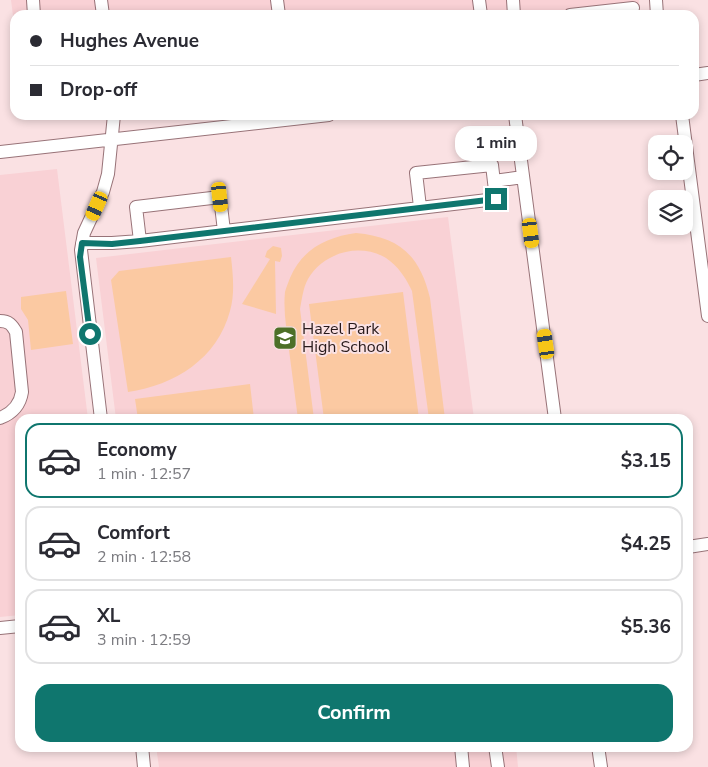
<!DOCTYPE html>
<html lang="en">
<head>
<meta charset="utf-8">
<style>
  :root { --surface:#fff; --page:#f2f2f3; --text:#2b2b33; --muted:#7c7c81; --line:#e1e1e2; --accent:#0f766e }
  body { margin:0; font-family:"Nunito Sans",sans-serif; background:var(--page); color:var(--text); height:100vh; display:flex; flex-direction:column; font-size:19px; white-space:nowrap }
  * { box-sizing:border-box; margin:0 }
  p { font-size:16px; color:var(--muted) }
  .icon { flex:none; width:28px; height:28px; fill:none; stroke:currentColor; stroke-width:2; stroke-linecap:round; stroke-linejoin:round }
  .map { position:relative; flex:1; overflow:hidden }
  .details { position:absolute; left:15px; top:414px; width:678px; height:338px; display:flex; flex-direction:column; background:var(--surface); border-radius:15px; box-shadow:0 2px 8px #0003 }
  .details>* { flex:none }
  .guide { position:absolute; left:10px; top:10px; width:689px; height:110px; border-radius:15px; box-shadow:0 2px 8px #0003; display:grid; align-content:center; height:110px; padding:0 20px; background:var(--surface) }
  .buttons { position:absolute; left:648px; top:135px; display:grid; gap:10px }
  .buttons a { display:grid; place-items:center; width:45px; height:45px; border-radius:10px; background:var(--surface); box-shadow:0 2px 8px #0003; font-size:25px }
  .end { position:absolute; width:22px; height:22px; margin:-11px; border:6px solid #0f766e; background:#fff; box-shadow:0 0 0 2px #fff }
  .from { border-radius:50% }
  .bubble { position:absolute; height:35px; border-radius:15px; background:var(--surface); box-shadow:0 2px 8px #0003; font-size:16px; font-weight:700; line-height:35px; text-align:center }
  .car { position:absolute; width:15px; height:30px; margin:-15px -8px; border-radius:6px; box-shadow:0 0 4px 1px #0007; background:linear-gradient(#f5c518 24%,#345 0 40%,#f5c518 0 76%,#345 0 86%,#f5c518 0) }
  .guide b { display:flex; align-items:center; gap:18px; height:48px; font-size:19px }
  .guide b+b { border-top:1px solid var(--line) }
  .guide i { width:12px; height:12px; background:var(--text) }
  ul { padding:9px 0 0; list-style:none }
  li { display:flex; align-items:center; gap:15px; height:75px; margin:0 10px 8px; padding:0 10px; border:2px solid var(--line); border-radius:15px }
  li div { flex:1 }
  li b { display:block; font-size:19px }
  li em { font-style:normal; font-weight:700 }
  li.active { border-color:var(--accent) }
  li>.icon { width:45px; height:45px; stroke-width:1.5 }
  .action { display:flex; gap:10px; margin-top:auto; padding:10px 20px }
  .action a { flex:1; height:58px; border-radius:15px; background:var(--accent); color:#fff; font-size:20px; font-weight:700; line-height:58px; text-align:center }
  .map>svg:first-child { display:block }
  .built { fill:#f9d1d5 }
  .green { fill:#fbc9a2 }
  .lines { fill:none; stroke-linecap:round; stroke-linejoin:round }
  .minor-casing { stroke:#987378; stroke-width:14 }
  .minor { stroke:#fff; stroke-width:12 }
  .route { stroke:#0f766e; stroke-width:6 }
  .labels { text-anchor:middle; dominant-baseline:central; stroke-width:4; stroke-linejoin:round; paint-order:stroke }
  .poi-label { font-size:16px; fill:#27191a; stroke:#fae1e3; text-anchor:start }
</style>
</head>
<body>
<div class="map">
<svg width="708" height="767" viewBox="0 0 708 767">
  <rect width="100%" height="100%" fill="#fae1e3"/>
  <path class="built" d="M11 0H639L640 15H15V31Z
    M57 169 88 419H20V615L0 617V175Z
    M448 217 474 419H116L96 258Z
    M156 746H516L518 767H159Z"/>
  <path class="green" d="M356 233C400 237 420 256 430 298L445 419H429L412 291C406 278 398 266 386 258 359 242 323 253 308 279 303 288 302 299 300 309L314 419H298C295 396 292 373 289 350 287 331 283 312 285 292 286 288 288 283 290 278 302 249 327 237 356 233Z
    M273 246 281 248 282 256 280 262 275 261 276 314 242 304 270 259 265 257 267 251Z
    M231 257C233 275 235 294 230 311 217 359 175 385 128 392L111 280 119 271Z
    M66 291 73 344 31 350 28 320 21 309V297Z
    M403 292 419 419H324L309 304Z
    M250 384 254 419H138L135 399Z"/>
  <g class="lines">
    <g class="minor-casing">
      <path id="minor" d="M33 0 34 15
        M101 0 103 15
        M277 0 279 15
        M479 0 481 15
        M513 0 514 15
        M656 0 657 15
        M570 15 633 8
        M694 75 708 73
        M515 115 555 419
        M682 115 708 316
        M0 152 329 115
        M494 181 523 177
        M140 241 136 207 220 197 224 231
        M82 243H112L140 241 496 199 492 165 416 173 420 207
        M0 321C9 321 12 325 16 332L22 392C20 405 13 413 0 418
        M101 419 81 250 84 233 103 192 108 174 114 115
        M688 547 708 544
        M0 628 20 626
        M142 746 144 767
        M461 746 463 767
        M495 746 498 767
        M598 746 601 767"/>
    </g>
    <use href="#minor" class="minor"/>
  </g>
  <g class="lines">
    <path class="route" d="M90 334 80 257 82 243 112 244 140 241 496 199"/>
  </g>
  <defs>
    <g id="school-square" transform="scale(1.25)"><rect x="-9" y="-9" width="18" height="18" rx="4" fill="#4d7028" stroke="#fae1e3"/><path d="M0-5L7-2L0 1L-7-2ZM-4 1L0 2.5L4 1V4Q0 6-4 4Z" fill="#fff"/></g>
  </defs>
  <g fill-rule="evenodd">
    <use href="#school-square" x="285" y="338"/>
  </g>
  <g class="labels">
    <g class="poi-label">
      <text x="302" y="329">Hazel Park<tspan x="302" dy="18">High School</tspan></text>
    </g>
  </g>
</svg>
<div class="buttons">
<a><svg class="icon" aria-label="locate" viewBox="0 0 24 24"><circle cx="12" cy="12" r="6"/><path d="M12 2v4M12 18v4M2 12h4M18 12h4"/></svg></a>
<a><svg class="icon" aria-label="layers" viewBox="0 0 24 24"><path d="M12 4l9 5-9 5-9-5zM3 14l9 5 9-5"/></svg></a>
</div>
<i class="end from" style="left:90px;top:334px"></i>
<i class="end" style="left:496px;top:199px"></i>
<div class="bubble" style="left:455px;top:126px;width:82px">1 min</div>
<i class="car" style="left:220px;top:197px;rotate:174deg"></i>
<i class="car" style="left:97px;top:206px;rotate:204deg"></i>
<i class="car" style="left:531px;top:233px;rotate:173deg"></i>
<i class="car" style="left:546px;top:344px;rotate:352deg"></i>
<div class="guide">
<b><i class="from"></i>Hughes Avenue</b>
<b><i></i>Drop-off</b>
</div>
<section class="details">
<ul>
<li class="active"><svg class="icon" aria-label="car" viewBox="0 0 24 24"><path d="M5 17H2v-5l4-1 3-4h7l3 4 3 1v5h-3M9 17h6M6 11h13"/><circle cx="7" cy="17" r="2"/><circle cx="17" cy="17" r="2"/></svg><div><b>Economy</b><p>1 min · 12:57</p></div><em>$3.15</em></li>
<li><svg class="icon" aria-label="car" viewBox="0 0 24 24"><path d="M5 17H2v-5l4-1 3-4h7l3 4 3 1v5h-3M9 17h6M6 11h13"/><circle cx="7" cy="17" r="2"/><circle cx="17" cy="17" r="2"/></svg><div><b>Comfort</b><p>2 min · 12:58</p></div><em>$4.25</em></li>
<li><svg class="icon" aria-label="car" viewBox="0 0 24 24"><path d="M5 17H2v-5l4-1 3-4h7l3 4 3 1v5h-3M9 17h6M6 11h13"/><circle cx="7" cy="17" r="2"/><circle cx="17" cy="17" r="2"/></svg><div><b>XL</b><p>3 min · 12:59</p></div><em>$5.36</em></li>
</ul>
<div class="action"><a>Confirm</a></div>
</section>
</div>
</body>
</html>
